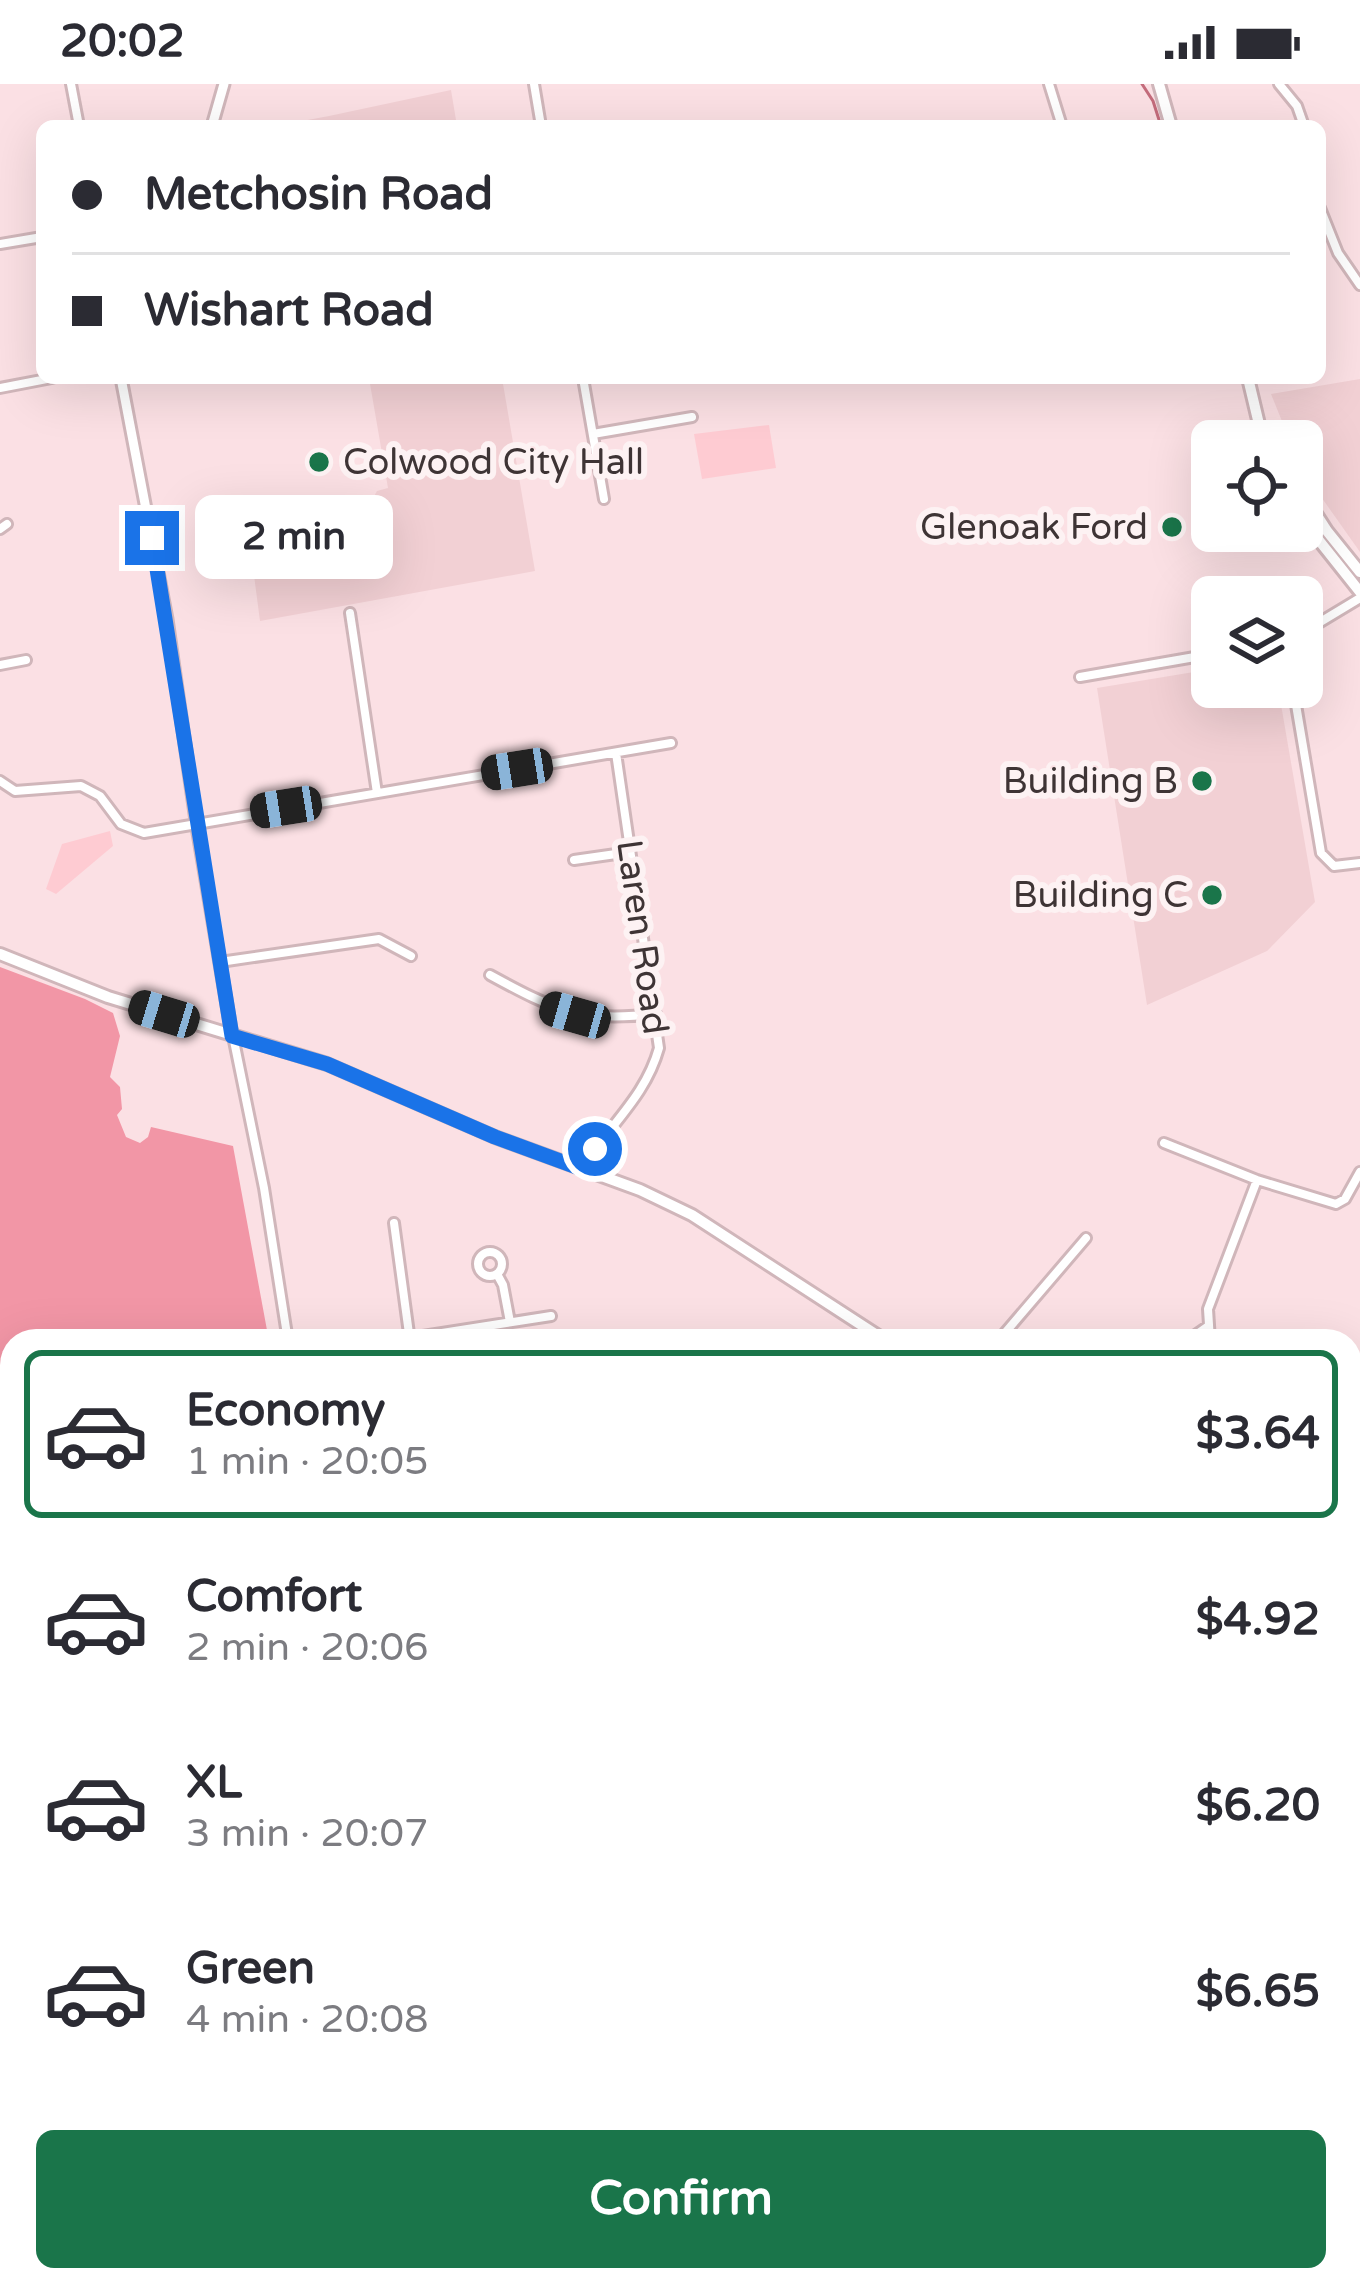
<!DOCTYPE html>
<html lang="en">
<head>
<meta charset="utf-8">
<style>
  :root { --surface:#fff; --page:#f2f2f3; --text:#2b2b33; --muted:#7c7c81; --line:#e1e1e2; --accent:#1a754a }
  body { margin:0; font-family:"Varela Round",sans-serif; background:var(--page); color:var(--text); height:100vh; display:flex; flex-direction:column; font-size:45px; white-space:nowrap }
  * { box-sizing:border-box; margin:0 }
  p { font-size:39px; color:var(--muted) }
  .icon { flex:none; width:66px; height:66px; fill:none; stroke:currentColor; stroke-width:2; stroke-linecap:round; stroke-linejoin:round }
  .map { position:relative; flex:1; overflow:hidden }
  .panel { position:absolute; left:0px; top:1245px; width:1362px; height:963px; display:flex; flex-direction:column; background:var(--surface); border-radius:36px 36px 0 0; box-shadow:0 12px 48px #0002 }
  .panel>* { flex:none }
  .guide { position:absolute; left:36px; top:36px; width:1290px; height:264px; border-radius:18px; box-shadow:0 12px 48px #0002; display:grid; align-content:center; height:264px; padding:0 36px; background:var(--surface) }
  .fabs { position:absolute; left:1191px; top:336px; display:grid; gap:24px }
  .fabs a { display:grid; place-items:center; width:132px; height:132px; border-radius:18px; background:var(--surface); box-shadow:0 12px 48px #0002; font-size:60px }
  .end { position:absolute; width:54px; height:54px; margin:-27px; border:15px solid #1a73e8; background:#fff; box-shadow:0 0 0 6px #fff }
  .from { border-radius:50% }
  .bubble { position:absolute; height:84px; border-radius:18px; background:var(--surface); box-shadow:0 12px 48px #0002; font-size:39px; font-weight:700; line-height:84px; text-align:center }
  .car { position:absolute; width:36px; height:72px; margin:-36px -18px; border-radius:15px; box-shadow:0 0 9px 3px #0007; background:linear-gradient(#222 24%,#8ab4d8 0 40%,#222 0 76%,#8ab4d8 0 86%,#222 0) }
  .guide b { display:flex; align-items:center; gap:42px; height:114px; font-size:45px }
  .guide b+b { border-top:3px solid var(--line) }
  .guide i { width:30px; height:30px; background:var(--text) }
  ul { padding:21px 0 0; list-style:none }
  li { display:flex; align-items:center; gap:36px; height:168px; margin:0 24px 18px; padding:0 12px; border:6px solid transparent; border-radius:18px }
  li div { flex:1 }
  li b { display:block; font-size:45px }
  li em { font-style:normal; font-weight:700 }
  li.current { border-color:var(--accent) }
  li>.icon { width:108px; height:108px; stroke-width:1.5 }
  .cta { display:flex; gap:24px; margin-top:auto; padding:24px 36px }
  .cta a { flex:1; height:138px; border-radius:18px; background:var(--accent); color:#fff; font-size:48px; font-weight:700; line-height:138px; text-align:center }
  .status { display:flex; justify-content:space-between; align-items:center; height:84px; padding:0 60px; background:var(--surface); direction:ltr }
  .status svg { height:33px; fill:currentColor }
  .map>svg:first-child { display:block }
  .built { fill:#f2d0d4 }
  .green { fill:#fecbd2 }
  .forest { fill:#f296a6 }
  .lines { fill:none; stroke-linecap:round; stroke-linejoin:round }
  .stream { stroke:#c46c7c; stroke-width:3 }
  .minor-casing { stroke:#d0b6ba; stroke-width:14 }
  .tertiary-casing { stroke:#d0b6ba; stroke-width:15 }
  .secondary-casing { stroke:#d0b6ba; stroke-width:16 }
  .primary-casing { stroke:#fff; stroke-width:18 }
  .minor { stroke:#fff; stroke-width:8 }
  .tertiary { stroke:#fff; stroke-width:9 }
  .secondary { stroke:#fff; stroke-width:10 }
  .primary { stroke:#d7a6af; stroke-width:12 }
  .route { stroke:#1a73e8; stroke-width:15 }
  .poi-dot { fill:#1a754a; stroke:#fdf2f3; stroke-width:4.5 }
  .labels { text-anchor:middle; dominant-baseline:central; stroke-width:12; stroke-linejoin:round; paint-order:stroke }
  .poi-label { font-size:36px; fill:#3e3435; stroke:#fdf2f3; text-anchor:end }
  .street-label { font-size:36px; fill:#3e3435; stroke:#fdf2f3 }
</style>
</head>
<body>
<div class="status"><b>20:02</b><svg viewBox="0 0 49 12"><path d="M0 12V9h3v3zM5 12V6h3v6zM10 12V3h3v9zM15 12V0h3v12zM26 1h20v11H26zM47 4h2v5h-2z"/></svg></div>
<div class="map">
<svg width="1360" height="2206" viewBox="0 0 1360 2206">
  <rect width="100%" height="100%" fill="#fbe0e4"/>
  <path class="built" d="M451 6 457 42H275L329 32Z
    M369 294H502L535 487 260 537 250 461 265 438 309 469 326 447 331 451 362 434 377 407 388 404Z
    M1360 295V468L1312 400 1302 382V357H1290L1271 310Z
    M1212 585V603H1278L1315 818 1267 867 1147 921 1097 604Z"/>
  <path class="green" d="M769 341 776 384 702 395 694 350Z
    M110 747 113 762 56 810 46 805 62 760Z"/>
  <path class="forest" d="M0 883 85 915 113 929 120 952 110 993 120 1003 122 1025 117 1031 126 1053 140 1059 148 1053 151 1043 233 1062 269 1257H12V2196H423L424 2206H0Z"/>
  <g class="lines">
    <path class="stream" d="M1142 0 1153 17 1161 42"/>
    <g class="minor-casing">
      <path id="minor" d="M71 0 79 42
        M534 0 541 42
        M1049 0 1062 42
        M1279 0 1297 22 1304 42
        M1320 124 1338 169 1360 201
        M0 160 42 153
        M583 294 604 415
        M0 304 52 294
        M593 350 692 333
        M0 445 7 440
        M350 529 377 709
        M1302 549 1360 514
        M0 581 26 576
        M1080 593 1212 570
        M1293 603 1321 769 1334 782 1360 779
        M0 697 15 707 81 702 100 712 121 740 144 749 671 659
        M574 776 630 768
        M220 878 379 855 411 872
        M490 891C556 927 580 938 656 930
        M233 952 264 1104 288 1257
        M1164 1059 1257 1096 1336 1120 1345 1115 1360 1088
        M582 1085C608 1042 645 1014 659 964L616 669
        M394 1139 410 1257
        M478 1180a12 12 0 1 1 24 0a12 12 0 1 1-24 0Z
        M497 1190 503 1201 510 1238
        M410 1254 551 1232
        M998 1257 1086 1154
        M1187 1257 1207 1243
        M1210 1257 1208 1225 1257 1096
        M1350 1484 1360 1483
        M1350 1790 1360 1788
        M1350 1860 1360 1877
        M442 2196 444 2206
        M660 2196 672 2206
        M1315 2206 1360 2198"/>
    </g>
    <g class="tertiary-casing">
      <path id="tertiary" d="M212 42 224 0
        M121 294 167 535 196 737 232 951
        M1350 2061 1360 2059"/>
    </g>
    <g class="secondary-casing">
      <path id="secondary" d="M1159 0 1171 42
        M1248 294 1263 357
        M1302 408 1327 447 1360 488
        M1302 435 1360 508
        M0 870 108 913 327 980 495 1053 640 1106 692 1131 886 1257"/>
    </g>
    <g class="primary-casing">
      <path id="primary" d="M1350 1391 1360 1374
        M919 2206 924 2196"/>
    </g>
    <use href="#minor" class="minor"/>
    <use href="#tertiary" class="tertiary"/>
    <use href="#secondary" class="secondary"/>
    <use href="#primary" class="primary"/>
  </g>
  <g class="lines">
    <path class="route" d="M152 454 232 952 327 980 495 1053 582 1085 595 1065"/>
  </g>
  <g class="poi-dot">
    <circle cx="319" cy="378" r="12"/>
    <circle cx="1172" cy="443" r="12"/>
    <circle cx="1202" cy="697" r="12"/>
    <circle cx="1212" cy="811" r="12"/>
  </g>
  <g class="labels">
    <g class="poi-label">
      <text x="343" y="378" text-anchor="start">Colwood City Hall</text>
      <text x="1148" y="443">Glenoak Ford</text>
      <text x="1178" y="697">Building B</text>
      <text x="1188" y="811">Building C</text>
    </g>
    <g class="street-label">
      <text transform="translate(642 853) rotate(82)">Laren Road</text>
    </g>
  </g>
</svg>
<div class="fabs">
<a><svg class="icon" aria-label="locate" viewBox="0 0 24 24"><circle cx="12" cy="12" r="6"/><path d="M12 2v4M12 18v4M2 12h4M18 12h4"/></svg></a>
<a><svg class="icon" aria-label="layers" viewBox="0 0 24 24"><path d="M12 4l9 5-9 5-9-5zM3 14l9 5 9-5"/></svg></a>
</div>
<i class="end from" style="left:595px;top:1065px"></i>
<i class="end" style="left:152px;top:454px"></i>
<div class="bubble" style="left:195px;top:411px;width:198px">2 min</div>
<i class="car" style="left:517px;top:685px;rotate:261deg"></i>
<i class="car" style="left:286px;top:723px;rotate:261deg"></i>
<i class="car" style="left:164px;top:930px;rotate:287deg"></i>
<i class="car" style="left:575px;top:931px;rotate:286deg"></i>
<div class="guide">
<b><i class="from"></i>Metchosin Road</b>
<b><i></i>Wishart Road</b>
</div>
<section class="panel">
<ul>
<li class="current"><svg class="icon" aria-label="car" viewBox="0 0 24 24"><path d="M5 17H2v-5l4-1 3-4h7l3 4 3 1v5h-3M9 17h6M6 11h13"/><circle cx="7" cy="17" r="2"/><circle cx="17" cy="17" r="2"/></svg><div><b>Economy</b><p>1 min · 20:05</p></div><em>$3.64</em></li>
<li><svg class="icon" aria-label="car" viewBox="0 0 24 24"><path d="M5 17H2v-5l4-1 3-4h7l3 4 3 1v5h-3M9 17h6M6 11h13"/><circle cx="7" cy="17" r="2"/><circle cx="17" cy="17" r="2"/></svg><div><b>Comfort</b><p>2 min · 20:06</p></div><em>$4.92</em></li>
<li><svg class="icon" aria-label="car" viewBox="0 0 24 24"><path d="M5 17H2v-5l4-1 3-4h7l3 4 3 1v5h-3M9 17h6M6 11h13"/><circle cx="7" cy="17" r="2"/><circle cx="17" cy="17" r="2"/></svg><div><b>XL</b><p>3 min · 20:07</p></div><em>$6.20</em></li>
<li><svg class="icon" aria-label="car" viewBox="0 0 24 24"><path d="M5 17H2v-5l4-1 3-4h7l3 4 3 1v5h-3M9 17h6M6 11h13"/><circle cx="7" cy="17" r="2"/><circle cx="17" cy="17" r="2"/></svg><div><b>Green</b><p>4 min · 20:08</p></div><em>$6.65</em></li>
</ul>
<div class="cta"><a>Confirm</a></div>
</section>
</div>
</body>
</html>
